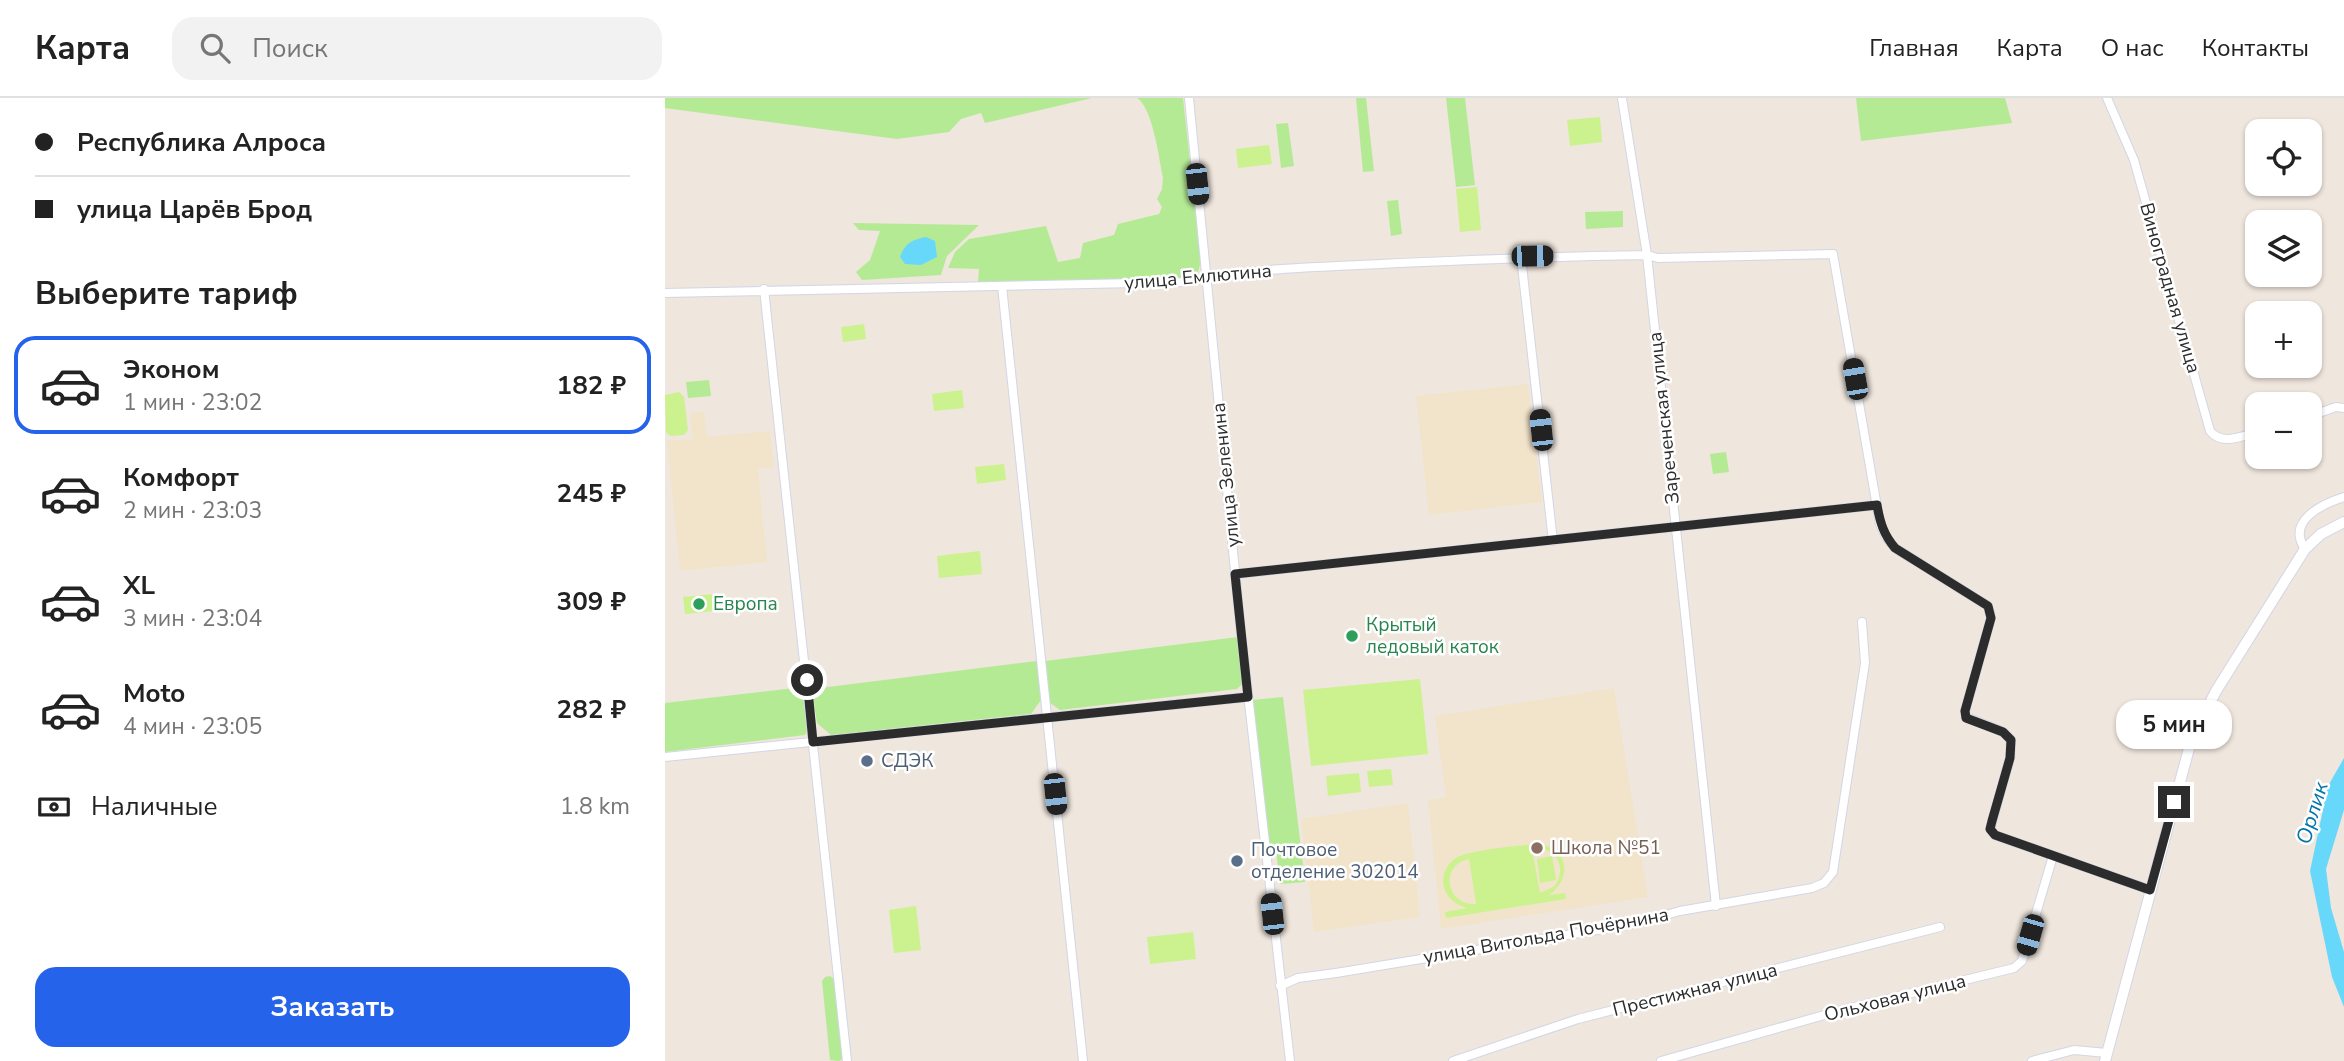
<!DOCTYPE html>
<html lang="ru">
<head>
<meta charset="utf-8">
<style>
  :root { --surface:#fff; --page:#f2f2f2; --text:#222; --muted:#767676; --line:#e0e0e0; --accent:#2563eb }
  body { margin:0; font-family:"Nunito Sans",sans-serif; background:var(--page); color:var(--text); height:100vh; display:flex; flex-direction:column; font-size:26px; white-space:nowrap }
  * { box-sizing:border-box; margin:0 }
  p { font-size:23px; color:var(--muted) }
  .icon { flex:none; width:38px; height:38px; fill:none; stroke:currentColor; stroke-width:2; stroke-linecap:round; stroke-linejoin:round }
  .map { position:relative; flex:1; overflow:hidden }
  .drawer { display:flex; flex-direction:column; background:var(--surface); width:665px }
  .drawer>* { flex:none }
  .guide { display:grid; align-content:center; height:154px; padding:0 35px; background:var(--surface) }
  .tools { position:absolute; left:1580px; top:21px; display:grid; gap:14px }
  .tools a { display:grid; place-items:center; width:77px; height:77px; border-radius:14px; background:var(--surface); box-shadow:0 2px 5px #0004; font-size:35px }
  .end { position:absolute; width:32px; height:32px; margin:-16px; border:9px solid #2c2c2c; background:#fff; box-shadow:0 0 0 4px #fff }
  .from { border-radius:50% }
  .bubble { position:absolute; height:49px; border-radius:21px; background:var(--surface); box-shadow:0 2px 5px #0004; font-size:23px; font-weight:700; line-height:49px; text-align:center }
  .car { position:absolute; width:21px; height:42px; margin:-21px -10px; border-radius:9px; box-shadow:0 0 5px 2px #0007; background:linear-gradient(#222 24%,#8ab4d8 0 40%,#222 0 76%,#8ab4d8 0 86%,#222 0) }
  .guide b { display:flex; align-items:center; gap:24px; height:66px; font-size:26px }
  .guide b+b { border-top:2px solid var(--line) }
  .guide i { width:18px; height:18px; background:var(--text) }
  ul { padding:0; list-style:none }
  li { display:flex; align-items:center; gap:21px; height:98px; margin:0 14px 10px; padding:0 21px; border:4px solid transparent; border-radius:21px }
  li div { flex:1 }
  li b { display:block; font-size:26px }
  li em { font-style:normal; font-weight:700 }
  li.current { border-color:var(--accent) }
  li>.icon { width:63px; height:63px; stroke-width:1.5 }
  h2 { padding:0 35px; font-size:32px; line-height:84px }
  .pay { display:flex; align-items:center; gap:18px; height:77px; padding:0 35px; font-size:26px }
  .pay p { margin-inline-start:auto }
  .primary-button { display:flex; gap:14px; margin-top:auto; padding:14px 35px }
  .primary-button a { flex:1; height:80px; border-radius:21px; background:var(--accent); color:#fff; font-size:28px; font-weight:700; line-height:80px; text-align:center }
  header { display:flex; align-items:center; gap:42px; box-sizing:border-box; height:98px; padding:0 35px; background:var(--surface); border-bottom:2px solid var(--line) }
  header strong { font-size:33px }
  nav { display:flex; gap:38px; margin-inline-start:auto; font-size:24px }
  .search { width:490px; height:63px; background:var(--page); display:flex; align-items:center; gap:18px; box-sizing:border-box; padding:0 24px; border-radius:21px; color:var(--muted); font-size:26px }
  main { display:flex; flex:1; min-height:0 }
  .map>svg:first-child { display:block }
  .education { fill:#f2e4cb }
  .green { fill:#b5ea95 }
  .pitch { fill:#ccf28f; fill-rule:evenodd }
  .water { fill:#67d8fa }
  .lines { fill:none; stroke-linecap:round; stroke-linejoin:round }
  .street-casing { stroke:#d2d6e6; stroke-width:10 }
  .secondary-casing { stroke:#d2d6e6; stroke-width:12 }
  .street { stroke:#fff; stroke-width:8 }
  .secondary { stroke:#fff; stroke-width:10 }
  .route { stroke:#2c2c2c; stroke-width:9 }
  .leisure-dot { fill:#2e9e5b; stroke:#fff; stroke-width:2.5 }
  .service-dot { fill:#5c6f8a; stroke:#fff; stroke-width:2.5 }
  .education-dot { fill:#8d6e63; stroke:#fff; stroke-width:2.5 }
  .labels { text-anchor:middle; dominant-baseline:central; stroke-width:5; stroke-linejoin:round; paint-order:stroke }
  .street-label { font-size:19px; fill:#2c2c2c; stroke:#fff }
  .leisure-label { font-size:19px; fill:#27864d; stroke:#fff; text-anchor:start }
  .service-label { font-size:19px; fill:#4e5e75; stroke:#fff; text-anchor:start }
  .education-label { font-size:19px; fill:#785e54; stroke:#fff; text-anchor:start }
  .water-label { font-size:21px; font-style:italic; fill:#0176ab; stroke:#fff }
</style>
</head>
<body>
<header>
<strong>Карта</strong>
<div class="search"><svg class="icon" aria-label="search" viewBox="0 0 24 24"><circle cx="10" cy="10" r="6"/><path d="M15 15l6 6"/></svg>Поиск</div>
<nav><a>Главная</a><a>Карта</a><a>О нас</a><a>Контакты</a></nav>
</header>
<main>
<section class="drawer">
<div class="guide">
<b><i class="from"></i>Республика Алроса</b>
<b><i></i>улица Царёв Брод</b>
</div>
<h2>Выберите тариф</h2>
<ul>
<li class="current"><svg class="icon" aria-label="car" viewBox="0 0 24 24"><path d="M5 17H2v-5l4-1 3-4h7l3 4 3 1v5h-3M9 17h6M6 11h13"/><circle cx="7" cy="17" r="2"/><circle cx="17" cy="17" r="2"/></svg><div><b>Эконом</b><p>1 мин · 23:02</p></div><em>182 ₽</em></li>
<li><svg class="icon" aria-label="car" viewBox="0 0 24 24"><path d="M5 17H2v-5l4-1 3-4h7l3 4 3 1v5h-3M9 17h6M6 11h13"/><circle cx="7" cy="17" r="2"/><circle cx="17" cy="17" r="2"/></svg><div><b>Комфорт</b><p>2 мин · 23:03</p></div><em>245 ₽</em></li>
<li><svg class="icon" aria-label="car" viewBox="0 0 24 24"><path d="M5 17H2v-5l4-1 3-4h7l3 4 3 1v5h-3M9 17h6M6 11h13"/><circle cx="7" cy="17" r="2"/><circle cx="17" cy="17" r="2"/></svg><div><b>XL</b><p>3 мин · 23:04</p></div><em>309 ₽</em></li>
<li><svg class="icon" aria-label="car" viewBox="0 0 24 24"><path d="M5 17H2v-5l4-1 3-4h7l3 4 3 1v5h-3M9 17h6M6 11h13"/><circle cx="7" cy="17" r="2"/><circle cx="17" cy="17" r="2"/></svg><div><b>Moto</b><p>4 мин · 23:05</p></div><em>282 ₽</em></li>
</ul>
<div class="pay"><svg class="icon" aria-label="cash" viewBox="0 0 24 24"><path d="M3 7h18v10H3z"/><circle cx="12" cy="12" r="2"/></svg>Наличные<p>1.8 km</p></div>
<div class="primary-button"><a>Заказать</a></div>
</section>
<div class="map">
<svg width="1679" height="963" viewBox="0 0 1679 963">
  <rect width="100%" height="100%" fill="#efe6dd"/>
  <path class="education" d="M863 286 877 404 764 417 751 298Z
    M39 314 42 339 105 333 109 369 93 371 102 464 15 473 2 343 27 341 25 315Z
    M949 590 983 799 776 831 763 702 781 699 770 618Z
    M743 705 755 819 649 834 636 721Z"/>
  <path class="green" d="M0 0H427L320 25 316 15 296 21 284 34 232 41 0 10Z
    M472 0H518L536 164 533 174 524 180 313 184 314 171 283 170 290 154 304 141 381 128 393 164 415 160 418 145 449 137 453 126 494 116 497 109 492 101 497 91 498 80C494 61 488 10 472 0Z
    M691 0H701L709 73 698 74Z
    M781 0H800L810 87 791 89Z
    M1191 0H1340L1347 25 1196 43Z
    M623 25 629 68 616 70 611 26Z
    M733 102 737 136 726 138 722 103Z
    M958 113V129L921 131 920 114Z
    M188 125 314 127 282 158 276 177 197 182 191 174 205 162 215 133 194 132Z
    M44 282 46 298 23 300 21 284Z
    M1061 354 1064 374 1048 376 1045 356Z
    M573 539 577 580V586L572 591 395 612 384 604 380 563Z
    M372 563 376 602 366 616 166 637 152 625 147 591Z
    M139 589 143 632 140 637 0 654V605Z
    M618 599 640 784 615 786 611 752H604L588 602Z
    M165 878 170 882 178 961 174 963 165 962 157 883 160 879Z"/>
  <path class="pitch" d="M935 19 937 44 905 48 902 22Z
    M604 47 607 66 573 70 571 51Z
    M812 89 816 132 795 134 791 91Z
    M199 226 201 241 178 244 176 229Z
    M297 292 299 310 269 313 267 296Z
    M14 294 19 299 23 332 19 337 5 338 1 334 0 297Z
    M339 366 341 382 312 386 310 369Z
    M315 453 317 476 274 480 272 458Z
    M48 496 50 513 20 516 18 499Z
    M755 581 763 656 646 668 638 592Z
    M726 671 728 687 704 689 702 673Z
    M694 675 696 694 663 698 661 678Z
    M874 746C905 751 907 781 884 797L900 795 901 801 781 820 780 814 802 810C792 807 782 801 779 789 776 778 781 766 791 760 804 752 857 747 874 746ZM874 750C894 754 901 771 890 788L875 795 867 751ZM804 761 811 805V806C781 808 774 767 804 761Z
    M887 758 891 782 875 785 872 761Z
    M251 808 256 852 229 855 224 812Z
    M528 834 531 861 485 866 482 839Z"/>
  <path class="water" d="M261 139 270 143 272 159 256 167 240 166 235 159C240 145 247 142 261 139Z
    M1679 660V712L1661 771 1666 810 1679 854V909L1667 879 1645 773 1663 688Z"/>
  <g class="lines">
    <g class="street-casing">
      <path id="street" d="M524 0 576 535 625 963
        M957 0 982 157 1051 808
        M1442 0 1469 62 1545 333C1557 348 1577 338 1592 334
        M856 159 888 443
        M337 188 418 963
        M99 191 182 963
        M0 195 520 184C584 170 651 169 716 166 805 162 893 158 982 157L993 160 1168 156 1215 426 1221 439 1230 450 1323 508 1326 520 1300 613 1301 619 1338 634 1346 642 1345 660 1325 731 1330 737 1485 792
        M1645 318 1671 309 1679 310
        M1640 451C1621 423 1657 406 1679 399
        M571 476 1212 407
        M0 659 583 599
        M615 888 633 880 671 875 969 826 1015 813 1147 790 1159 785 1168 774 1200 565 1197 524
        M788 963 913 921 1275 829
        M996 963 1177 912 1349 870 1357 863 1388 758
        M1367 963 1409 952 1442 955"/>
    </g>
    <g class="secondary-casing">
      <path id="secondary" d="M1440 963 1526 643 1551 593 1640 451 1656 436 1679 424"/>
    </g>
    <use href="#street" class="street"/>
    <use href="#secondary" class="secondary"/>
  </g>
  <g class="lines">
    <path class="route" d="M142 582 148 644 583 599 570 476 1212 407C1215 425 1219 437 1230 450L1323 508 1326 520 1300 613 1301 620 1338 634 1346 642 1345 660 1327 723 1325 731 1330 737 1485 792 1509 704"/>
  </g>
  <g class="leisure-dot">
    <circle cx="34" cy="506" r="7"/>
    <circle cx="687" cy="538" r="7"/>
  </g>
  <g class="service-dot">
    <circle cx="202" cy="663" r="7"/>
    <circle cx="572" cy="763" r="7"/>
  </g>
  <circle class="education-dot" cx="872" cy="750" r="7"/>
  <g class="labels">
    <g class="street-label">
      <text transform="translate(533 179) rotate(-5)">улица Емлютина</text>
      <text transform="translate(1505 190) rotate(74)">Виноградная улица</text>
      <text transform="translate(999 320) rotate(-96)">Зареченская улица</text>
      <text transform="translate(561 377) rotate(-96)">улица Зеленина</text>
      <text transform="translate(881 838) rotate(-10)">улица Витольда Почёрнина</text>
      <text transform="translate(1030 892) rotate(-14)">Престижная улица</text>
      <text transform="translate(1230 900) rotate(-14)">Ольховая улица</text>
    </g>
    <g class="leisure-label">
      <text x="48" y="506">Европа</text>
      <text x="701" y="527">Крытый<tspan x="701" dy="22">ледовый каток</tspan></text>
    </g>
    <g class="service-label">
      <text x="216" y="663">СДЭК</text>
      <text x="586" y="752">Почтовое<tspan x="586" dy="22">отделение 302014</tspan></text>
    </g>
    <g class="education-label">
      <text x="886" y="750">Школа №51</text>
    </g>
    <g class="water-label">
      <text transform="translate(1647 715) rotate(-73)">Орлик</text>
    </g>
  </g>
</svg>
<div class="tools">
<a><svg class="icon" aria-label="locate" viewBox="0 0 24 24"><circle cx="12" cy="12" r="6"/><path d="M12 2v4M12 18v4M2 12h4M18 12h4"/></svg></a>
<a><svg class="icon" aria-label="layers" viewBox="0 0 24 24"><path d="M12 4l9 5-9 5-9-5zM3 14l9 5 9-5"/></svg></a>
<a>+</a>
<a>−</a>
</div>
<i class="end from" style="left:142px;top:582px"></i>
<i class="end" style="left:1509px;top:704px"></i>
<div class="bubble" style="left:1451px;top:602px;width:116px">5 мин</div>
<i class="car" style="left:532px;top:86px;rotate:174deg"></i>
<i class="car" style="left:867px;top:158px;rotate:89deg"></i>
<i class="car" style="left:1190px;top:281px;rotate:350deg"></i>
<i class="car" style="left:876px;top:332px;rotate:354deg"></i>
<i class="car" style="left:390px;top:696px;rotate:174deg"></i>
<i class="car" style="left:607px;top:816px;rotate:354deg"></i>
<i class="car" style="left:1365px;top:837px;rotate:196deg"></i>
</div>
</main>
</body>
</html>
